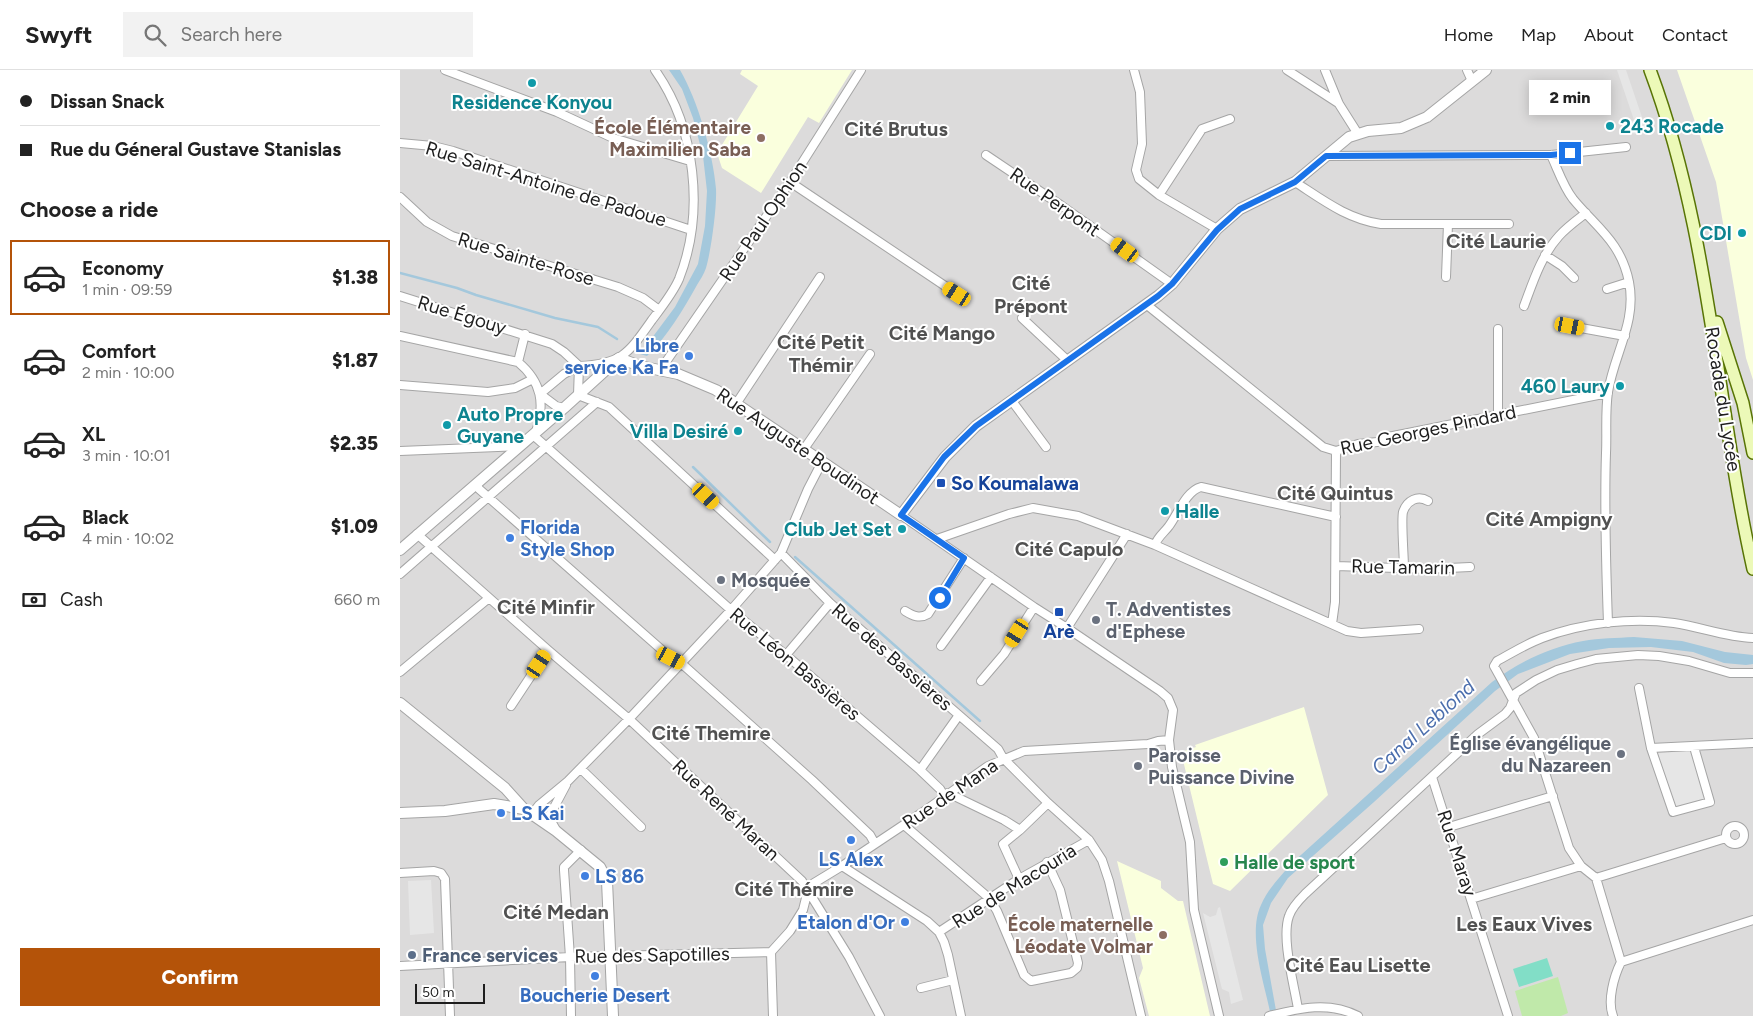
<!DOCTYPE html>
<html lang="en">
<head>
<meta charset="utf-8">
<style>
  :root { --surface:#fff; --page:#f2f2f2; --text:#222; --muted:#767676; --line:#e0e0e0; --accent:#b45309 }
  body { margin:0; font-family:Figtree,sans-serif; background:var(--page); color:var(--text); height:100vh; display:flex; flex-direction:column; font-size:19px; white-space:nowrap }
  * { box-sizing:border-box; margin:0 }
  p { font-size:16px; color:var(--muted) }
  .icon { flex:none; width:28px; height:28px; fill:none; stroke:currentColor; stroke-width:2; stroke-linecap:round; stroke-linejoin:round }
  .map { position:relative; flex:1; overflow:hidden }
  .side { display:flex; flex-direction:column; background:var(--surface); width:400px }
  .side>* { flex:none }
  .guide { display:grid; align-content:center; height:110px; padding:0 20px; background:var(--surface) }
  .scale { position:absolute; left:15px; bottom:12px; width:70px; box-sizing:border-box; padding-left:5px; border:2px solid #1e1e1e; border-top:0; font-size:14px; line-height:18px; white-space:nowrap; color:#1e1e1e; -webkit-text-stroke:4px #fff; paint-order:stroke }
  .end { position:absolute; width:22px; height:22px; margin:-11px; border:6px solid #1a73e8; background:#fff; box-shadow:0 0 0 2px #fff }
  .from { border-radius:50% }
  .bubble { position:absolute; height:35px; border-radius:0px; background:var(--surface); box-shadow:0 2px 12px #0003; font-size:16px; font-weight:800; line-height:35px; text-align:center }
  .car { position:absolute; width:15px; height:30px; margin:-15px -8px; border-radius:6px; box-shadow:0 0 4px 1px #0007; background:linear-gradient(#f5c518 24%,#345 0 40%,#f5c518 0 76%,#345 0 86%,#f5c518 0) }
  .guide b { display:flex; align-items:center; gap:18px; height:48px; font-size:19px }
  .guide b+b { border-top:1px solid var(--line) }
  .guide i { width:12px; height:12px; background:var(--text) }
  ul { padding:0; list-style:none }
  li { display:flex; align-items:center; gap:15px; height:75px; margin:0 10px 8px; padding:0 10px; border:2px solid transparent; border-radius:0px }
  li div { flex:1 }
  li b { display:block; font-size:19px }
  li em { font-style:normal; font-weight:800 }
  li.active { border-color:var(--accent) }
  li>.icon { width:45px; height:45px; stroke-width:1.5 }
  h2 { padding:0 20px; font-size:22px; line-height:60px }
  .pay { display:flex; align-items:center; gap:12px; height:55px; padding:0 20px; font-size:19px }
  .pay p { margin-inline-start:auto }
  .action { display:flex; gap:10px; margin-top:auto; padding:10px 20px }
  .action a { flex:1; height:58px; border-radius:0px; background:var(--accent); color:#fff; font-size:20px; font-weight:800; line-height:58px; text-align:center }
  header { display:flex; align-items:center; gap:30px; box-sizing:border-box; height:70px; padding:0 25px; background:var(--surface); border-bottom:1px solid var(--line) }
  header strong { font-size:24px }
  nav { display:flex; gap:28px; margin-inline-start:auto; font-size:18px }
  .search { width:350px; height:45px; background:var(--page); display:flex; align-items:center; gap:12px; box-sizing:border-box; padding:0 18px; border-radius:0px; color:var(--muted); font-size:19px }
  main { display:flex; flex:1; min-height:0 }
  .map>svg:first-child { display:block }
  .residential { fill:#dcdbdb }
  .education { fill:#faffdd }
  .grass { fill:#c0e9aa }
  .pitch { fill:#82dec7 }
  .parking { fill:#e6e6e6 }
  .water { fill:#a4c8dc }
  .lines { fill:none; stroke-linecap:round; stroke-linejoin:round }
  .stream { stroke:#a4c8dc; stroke-width:2.5 }
  .minor-casing { stroke:#a5a5a5; stroke-width:10 }
  .tertiary-casing { stroke:#a5a5a5; stroke-width:12 }
  .secondary-casing { stroke:#587405; stroke-width:14 }
  .minor { stroke:#fff; stroke-width:8 }
  .tertiary { stroke:#fff; stroke-width:10 }
  .secondary { stroke:#ecf9b8; stroke-width:11 }
  .route { stroke:#1a73e8; stroke-width:6 }
  .culture-dot { fill:#0f9aa8; stroke:#fff; stroke-width:2 }
  .education-dot { fill:#8d6e63; stroke:#fff; stroke-width:2 }
  .shop-dot { fill:#3f7fe0; stroke:#fff; stroke-width:2 }
  .transit-dot { fill:#1a4fb4; stroke:#fff; stroke-width:2 }
  .worship-dot { fill:#6b7280; stroke:#fff; stroke-width:2 }
  .leisure-dot { fill:#2e9e5b; stroke:#fff; stroke-width:2 }
  .service-dot { fill:#5c6f8a; stroke:#fff; stroke-width:2 }
  .labels { text-anchor:middle; dominant-baseline:central; stroke-width:4; stroke-linejoin:round; paint-order:stroke }
  .culture-label { font-size:19px; font-weight:bold; fill:#0d838f; stroke:#fff; text-anchor:end }
  .education-label { font-size:19px; font-weight:bold; fill:#785e54; stroke:#fff; text-anchor:end }
  .street-label { font-size:19px; fill:#1e1e1e; stroke:#fff }
  .shop-label { font-size:19px; font-weight:bold; fill:#366cbe; stroke:#fff; text-anchor:start }
  .transit-label { font-size:19px; font-weight:bold; fill:#164399; stroke:#fff; text-anchor:start }
  .worship-label { font-size:19px; font-weight:bold; fill:#5b616d; stroke:#fff; text-anchor:start }
  .leisure-label { font-size:19px; font-weight:bold; fill:#27864d; stroke:#fff; text-anchor:start }
  .service-label { font-size:19px; font-weight:bold; fill:#4e5e75; stroke:#fff; text-anchor:start }
  .neighbourhood-label { font-size:20px; font-weight:bold; fill:#515151; stroke:#fff }
  .water-label { font-size:20px; font-style:italic; fill:#4b6ead; stroke:#fff }
</style>
</head>
<body>
<header>
<strong>Swyft</strong>
<div class="search"><svg class="icon" aria-label="search" viewBox="0 0 24 24"><circle cx="10" cy="10" r="6"/><path d="M15 15l6 6"/></svg>Search here</div>
<nav><a>Home</a><a>Map</a><a>About</a><a>Contact</a></nav>
</header>
<main>
<section class="side">
<div class="guide">
<b><i class="from"></i>Dissan Snack</b>
<b><i></i>Rue du Géneral Gustave Stanislas</b>
</div>
<h2>Choose a ride</h2>
<ul>
<li class="active"><svg class="icon" aria-label="car" viewBox="0 0 24 24"><path d="M5 17H2v-5l4-1 3-4h7l3 4 3 1v5h-3M9 17h6M6 11h13"/><circle cx="7" cy="17" r="2"/><circle cx="17" cy="17" r="2"/></svg><div><b>Economy</b><p>1 min · 09:59</p></div><em>$1.38</em></li>
<li><svg class="icon" aria-label="car" viewBox="0 0 24 24"><path d="M5 17H2v-5l4-1 3-4h7l3 4 3 1v5h-3M9 17h6M6 11h13"/><circle cx="7" cy="17" r="2"/><circle cx="17" cy="17" r="2"/></svg><div><b>Comfort</b><p>2 min · 10:00</p></div><em>$1.87</em></li>
<li><svg class="icon" aria-label="car" viewBox="0 0 24 24"><path d="M5 17H2v-5l4-1 3-4h7l3 4 3 1v5h-3M9 17h6M6 11h13"/><circle cx="7" cy="17" r="2"/><circle cx="17" cy="17" r="2"/></svg><div><b>XL</b><p>3 min · 10:01</p></div><em>$2.35</em></li>
<li><svg class="icon" aria-label="car" viewBox="0 0 24 24"><path d="M5 17H2v-5l4-1 3-4h7l3 4 3 1v5h-3M9 17h6M6 11h13"/><circle cx="7" cy="17" r="2"/><circle cx="17" cy="17" r="2"/></svg><div><b>Black</b><p>4 min · 10:02</p></div><em>$1.09</em></li>
</ul>
<div class="pay"><svg class="icon" aria-label="cash" viewBox="0 0 24 24"><path d="M3 7h18v10H3z"/><circle cx="12" cy="12" r="2"/></svg>Cash<p>660 m</p></div>
<div class="action"><a>Confirm</a></div>
</section>
<div class="map">
<svg width="1353" height="946" viewBox="0 0 1353 946">
  <rect width="100%" height="100%" fill="#efede4"/>
  <path class="residential" d="M0 0H1353V946H0Z"/>
  <path class="education" d="M342 0H452L419 53 408 47 361 123 322 98 317 83 358 16 340 4Z
    M1277 0H1353V310L1346 288 1316 112Z
    M904 637 928 725 830 821 813 814 781 682 796 677 795 675Z
    M717 791 761 811V818L778 831H783L810 946H749L739 908 743 898Z"/>
  <path class="grass" d="M1158 907 1168 943 1161 946H1122L1115 921Z"/>
  <path class="pitch" d="M1147 888 1153 906 1119 917 1113 899Z"/>
  <path class="parking" d="M1217 0H1226L1246 59 1243 64 1225 63 1223 56 1234 50Z
    M1297 680 1315 734 1271 747 1250 684Z
    M31 810 34 863 10 865 8 811Z
    M820 837 843 930 831 934 829 922 822 919 803 843 810 847 816 845 818 838Z"/>
  <path class="water" d="M269 0H280C298 31 313 83 316 119 317 137 311 181 306 198 304 204 300 210 297 215 283 240 267 267 247 286L240 284 275 237 298 194 305 156 307 121 303 86 293 48 282 19Z
    M1234 567 1282 571 1325 582 1353 585V594L1346 595 1324 593 1293 582 1251 577 1209 578 1170 584 1118 604 1095 621 974 732 888 808 871 833 863 855 865 879 877 946H871C865 915 847 865 861 835 868 819 880 807 891 794L1092 612C1119 592 1150 577 1183 571 1199 568 1217 568 1234 567Z"/>
  <g class="lines">
    <path class="stream" d="M0 203 57 218 76 225 155 248 198 257 217 269
      M293 397 370 472
      M395 487 580 651"/>
    <g class="minor-casing">
      <path id="minor" d="M45 0 157 42 213 68 290 91
        M734 0 740 22 742 74 736 100 739 109 759 125 817 159
        M887 0 938 33
        M925 0 939 34 958 64
        M1067 0 1072 11
        M0 73 33 76 53 81 291 160
        M586 85 662 136 772 214
        M1151 85C1158 100 1163 116 1173 129 1197 158 1221 172 1229 212 1237 252 1214 284 1208 322 1205 342 1207 363 1206 383 1204 440 1206 496 1208 553
        M926 86 1151 85 1226 77
        M390 112 557 224
        M895 112C923 130 947 149 981 154H1109
        M759 125 802 59 830 49
        M0 127 27 152 52 166 218 217 243 228 259 240
        M1145 185 1162 196 1174 208
        M1046 207 1048 154
        M1207 219 1229 212
        M0 226 152 274 164 282 179 296C222 294 228 284 252 250 261 238 273 223 279 209 305 143 296 58 255 0
        M747 235 923 377 936 381 958 374 977 372 988 367 1208 323
        M1124 236C1133 212 1141 186 1159 166 1167 157 1177 150 1186 143
        M622 248 668 291
        M1170 256 1225 266
        M0 266 118 292C142 312 145 334 136 362
        M118 292 125 264
        M179 296 178 325 209 337 375 490
        M261 299 390 112 461 0
        M0 315 88 322 115 318 133 309
        M140 324 164 304 179 296
        M140 324 156 336 164 338
        M612 331 646 377
        M336 334 420 207
        M1098 345V259
        M133 365 331 540 386 585 520 700 540 719 544 726
        M404 379 470 284
        M0 381 120 376
        M76 414 79 419 271 588 281 593 412 710 470 765 475 774
        M501 445 634 537 667 558 760 621 768 628 773 640 769 670 772 697 790 772 794 840 819 946
        M17 464 148 580 229 649 402 811 449 887 480 946
        M537 469 609 444 633 438 678 446 755 475 947 561 961 563 1019 559
        M755 475C758 466 764 463 769 456 778 444 786 421 801 417L936 447
        M381 483 430 533 598 679 603 688 648 733 689 770 702 790 709 811 741 946
        M936 496 1027 499 1070 497
        M1004 498C1004 487 1001 450 1003 442 1007 430 1018 425 1028 431
        M0 504 197 332
        M505 541C513 546 520 549 528 544L564 488
        M932 554 935 532 936 381
        M667 558 727 464
        M541 576 591 507
        M386 585 430 533
        M0 602 89 528
        M581 611 604 584 634 537
        M1239 618 1251 678 1273 742 1310 732 1294 677
        M111 636 148 580
        M1251 678 1353 673
        M181 699 241 757
        M520 700 559 645
        M1032 707 1108 946
        M548 723 604 750 620 760 648 733
        M132 744 139 735 168 711 229 649 331 540 381 483 408 419 422 392
        M504 755 589 828 597 841 624 905 631 911 671 903 677 898 678 893 660 820 647 792
        M1326 765a9 9 0 1 1 18 0a9 9 0 1 1-18 0Z
        M1049 757 1153 726
        M156 760 151 751 150 745 166 715
        M442 796 527 851 539 862 544 872 548 885 561 946
        M0 803 34 801 41 803 45 809 50 946
        M1196 808 1326 768
        M619 809 603 774 620 760
        M1071 829 1181 796
        M539 862 619 809 689 770
        M371 882 373 946
        M1221 892 1196 808 1181 796 1169 778 1134 668 1094 596 1097 591C1112 583 1126 574 1142 568 1182 553 1231 547 1274 553 1301 557 1326 567 1353 568
        M1221 892 1353 850
        M0 896 170 887 371 882 390 861 403 840 408 820 414 813 442 796 523 742 588 696 624 681 748 674 758 671 769 670
        M521 918 553 910
        M898 939C894 914 881 868 889 846 892 837 899 830 905 824L1078 664 1105 644 1110 638 1116 623 1136 610 1157 600 1177 594 1196 589 1238 585 1259 586 1289 591 1330 603H1353
        M171 946 170 887 164 800V797L181 780
        M869 946C900 938 929 931 958 946
        M1213 946C1207 931 1214 906 1221 892"/>
    </g>
    <g class="tertiary-casing">
      <path id="tertiary" d="M0 480 164 338 219 288 240 296 278 304 316 320 501 445 545 387 576 356 758 226 772 214 817 159 840 139 895 112 949 67 968 61 1001 58 1027 47 1086 0
        M0 633 105 718 124 739
        M0 743 45 741 94 734 124 739 156 761 200 797 207 811 213 946"/>
    </g>
    <g class="secondary-casing">
      <path id="secondary" d="M1250 0C1310 160 1316 333 1353 499
        M1317 252 1343 333 1353 383"/>
    </g>
    <use href="#minor" class="minor"/>
    <use href="#tertiary" class="tertiary"/>
    <use href="#secondary" class="secondary"/>
  </g>
  <g class="lines">
    <path class="route" d="M540 528 564 488 501 445 544 387 576 356 758 226 772 214 817 160 840 139 895 112 926 86 1151 85 1170 83"/>
  </g>
  <g class="culture-dot">
    <circle cx="132" cy="13" r="5"/>
    <circle cx="1210" cy="56" r="5"/>
    <circle cx="1342" cy="163" r="5"/>
    <circle cx="1220" cy="316" r="5"/>
    <circle cx="47" cy="355" r="5"/>
    <circle cx="338" cy="361" r="5"/>
    <circle cx="765" cy="441" r="5"/>
    <circle cx="502" cy="459" r="5"/>
  </g>
  <g class="education-dot">
    <circle cx="361" cy="68" r="5"/>
    <circle cx="763" cy="865" r="5"/>
  </g>
  <g class="shop-dot">
    <circle cx="289" cy="286" r="5"/>
    <circle cx="110" cy="468" r="5"/>
    <circle cx="101" cy="743" r="5"/>
    <circle cx="451" cy="770" r="5"/>
    <circle cx="185" cy="806" r="5"/>
    <circle cx="505" cy="852" r="5"/>
    <circle cx="195" cy="906" r="5"/>
  </g>
  <g class="transit-dot">
    <rect x="536" y="408" width="10" height="10" rx="2.5"/>
    <rect x="654" y="537" width="10" height="10" rx="2.5"/>
  </g>
  <g class="worship-dot">
    <circle cx="321" cy="510" r="5"/>
    <circle cx="696" cy="550" r="5"/>
    <circle cx="1221" cy="684" r="5"/>
    <circle cx="738" cy="696" r="5"/>
  </g>
  <circle class="leisure-dot" cx="824" cy="792" r="5"/>
  <circle class="service-dot" cx="12" cy="885" r="5"/>
  <g class="labels">
    <g class="culture-label">
      <text x="132" y="32" text-anchor="middle">Residence Konyou</text>
      <text x="1220" y="56" text-anchor="start">243 Rocade</text>
      <text x="1332" y="163">CDI</text>
      <text x="1210" y="316">460 Laury</text>
      <text x="57" y="344" text-anchor="start">Auto Propre<tspan x="57" dy="22">Guyane</tspan></text>
      <text x="328" y="361">Villa Desiré</text>
      <text x="775" y="441" text-anchor="start">Halle</text>
      <text x="492" y="459">Club Jet Set</text>
    </g>
    <g class="education-label">
      <text x="351" y="57">École Élémentaire<tspan x="351" dy="22">Maximilien Saba</tspan></text>
      <text x="753" y="854">École maternelle<tspan x="753" dy="22">Léodate Volmar</tspan></text>
    </g>
    <g class="street-label">
      <text transform="translate(146 114) rotate(17)">Rue Saint-Antoine de Padoue</text>
      <text transform="translate(655 132) rotate(35)">Rue Perpont</text>
      <text transform="translate(363 151) rotate(-56)">Rue Paul Ophion</text>
      <text transform="translate(126 189) rotate(17)">Rue Sainte-Rose</text>
      <text transform="translate(62 245) rotate(17)">Rue Égouy</text>
      <text transform="translate(1323 329) rotate(81)">Rocade du Lycée</text>
      <text transform="translate(1028 360) rotate(-12)">Rue Georges Pindard</text>
      <text transform="translate(398 376) rotate(34)">Rue Auguste Boudinot</text>
      <text transform="translate(1003 497) rotate(1)">Rue Tamarin</text>
      <text transform="translate(492 587) rotate(41)">Rue des Bassières</text>
      <text transform="translate(395 594) rotate(40)">Rue Léon Bassières</text>
      <text transform="translate(550 724) rotate(-34)">Rue de Mana</text>
      <text transform="translate(326 740) rotate(43)">Rue René Maran</text>
      <text transform="translate(1057 783) rotate(72)">Rue Maray</text>
      <text transform="translate(614 816) rotate(-32)">Rue de Macouria</text>
      <text transform="translate(252 885) rotate(-1)">Rue des Sapotilles</text>
    </g>
    <g class="shop-label">
      <text x="279" y="275" text-anchor="end">Libre<tspan x="279" dy="22">service Ka Fa</tspan></text>
      <text x="120" y="457">Florida<tspan x="120" dy="22">Style Shop</tspan></text>
      <text x="111" y="743">LS Kai</text>
      <text x="451" y="789" text-anchor="middle">LS Alex</text>
      <text x="195" y="806">LS 86</text>
      <text x="495" y="852" text-anchor="end">Etalon d'Or</text>
      <text x="195" y="925" text-anchor="middle">Boucherie Desert</text>
    </g>
    <g class="transit-label">
      <text x="551" y="413">So Koumalawa</text>
      <text x="659" y="561" text-anchor="middle">Arè</text>
    </g>
    <g class="worship-label">
      <text x="331" y="510">Mosquée</text>
      <text x="706" y="539">T. Adventistes<tspan x="706" dy="22">d'Ephese</tspan></text>
      <text x="1211" y="673" text-anchor="end">Église évangélique<tspan x="1211" dy="22">du Nazareen</tspan></text>
      <text x="748" y="685">Paroisse<tspan x="748" dy="22">Puissance Divine</tspan></text>
    </g>
    <g class="leisure-label">
      <text x="834" y="792">Halle de sport</text>
    </g>
    <g class="service-label">
      <text x="22" y="885">France services</text>
    </g>
    <g class="neighbourhood-label">
      <text x="496" y="59">Cité Brutus</text>
      <text x="1096" y="171">Cité Laurie</text>
      <text x="631" y="213">Cité<tspan x="631" dy="23">Prépont</tspan></text>
      <text x="542" y="263">Cité Mango</text>
      <text x="421" y="272">Cité Petit<tspan x="421" dy="23">Thémir</tspan></text>
      <text x="935" y="423">Cité Quintus</text>
      <text x="1149" y="449">Cité Ampigny</text>
      <text x="669" y="479">Cité Capulo</text>
      <text x="146" y="537">Cité Minfir</text>
      <text x="311" y="663">Cité Themire</text>
      <text x="394" y="819">Cité Thémire</text>
      <text x="156" y="842">Cité Medan</text>
      <text x="1124" y="854">Les Eaux Vives</text>
      <text x="958" y="895">Cité Eau Lisette</text>
    </g>
    <g class="water-label">
      <text transform="translate(1023 657) rotate(-42)">Canal Leblond</text>
    </g>
  </g>
</svg>
<div class="scale">50 m</div>
<i class="end from" style="left:540px;top:528px"></i>
<i class="end" style="left:1170px;top:83px"></i>
<div class="bubble" style="left:1129px;top:10px;width:82px">2 min</div>
<i class="car" style="left:725px;top:180px;rotate:306deg"></i>
<i class="car" style="left:557px;top:224px;rotate:303deg"></i>
<i class="car" style="left:1170px;top:256px;rotate:101deg"></i>
<i class="car" style="left:306px;top:426px;rotate:133deg"></i>
<i class="car" style="left:617px;top:563px;rotate:212deg"></i>
<i class="car" style="left:271px;top:588px;rotate:117deg"></i>
<i class="car" style="left:139px;top:594px;rotate:34deg"></i>
</div>
</main>
</body>
</html>
